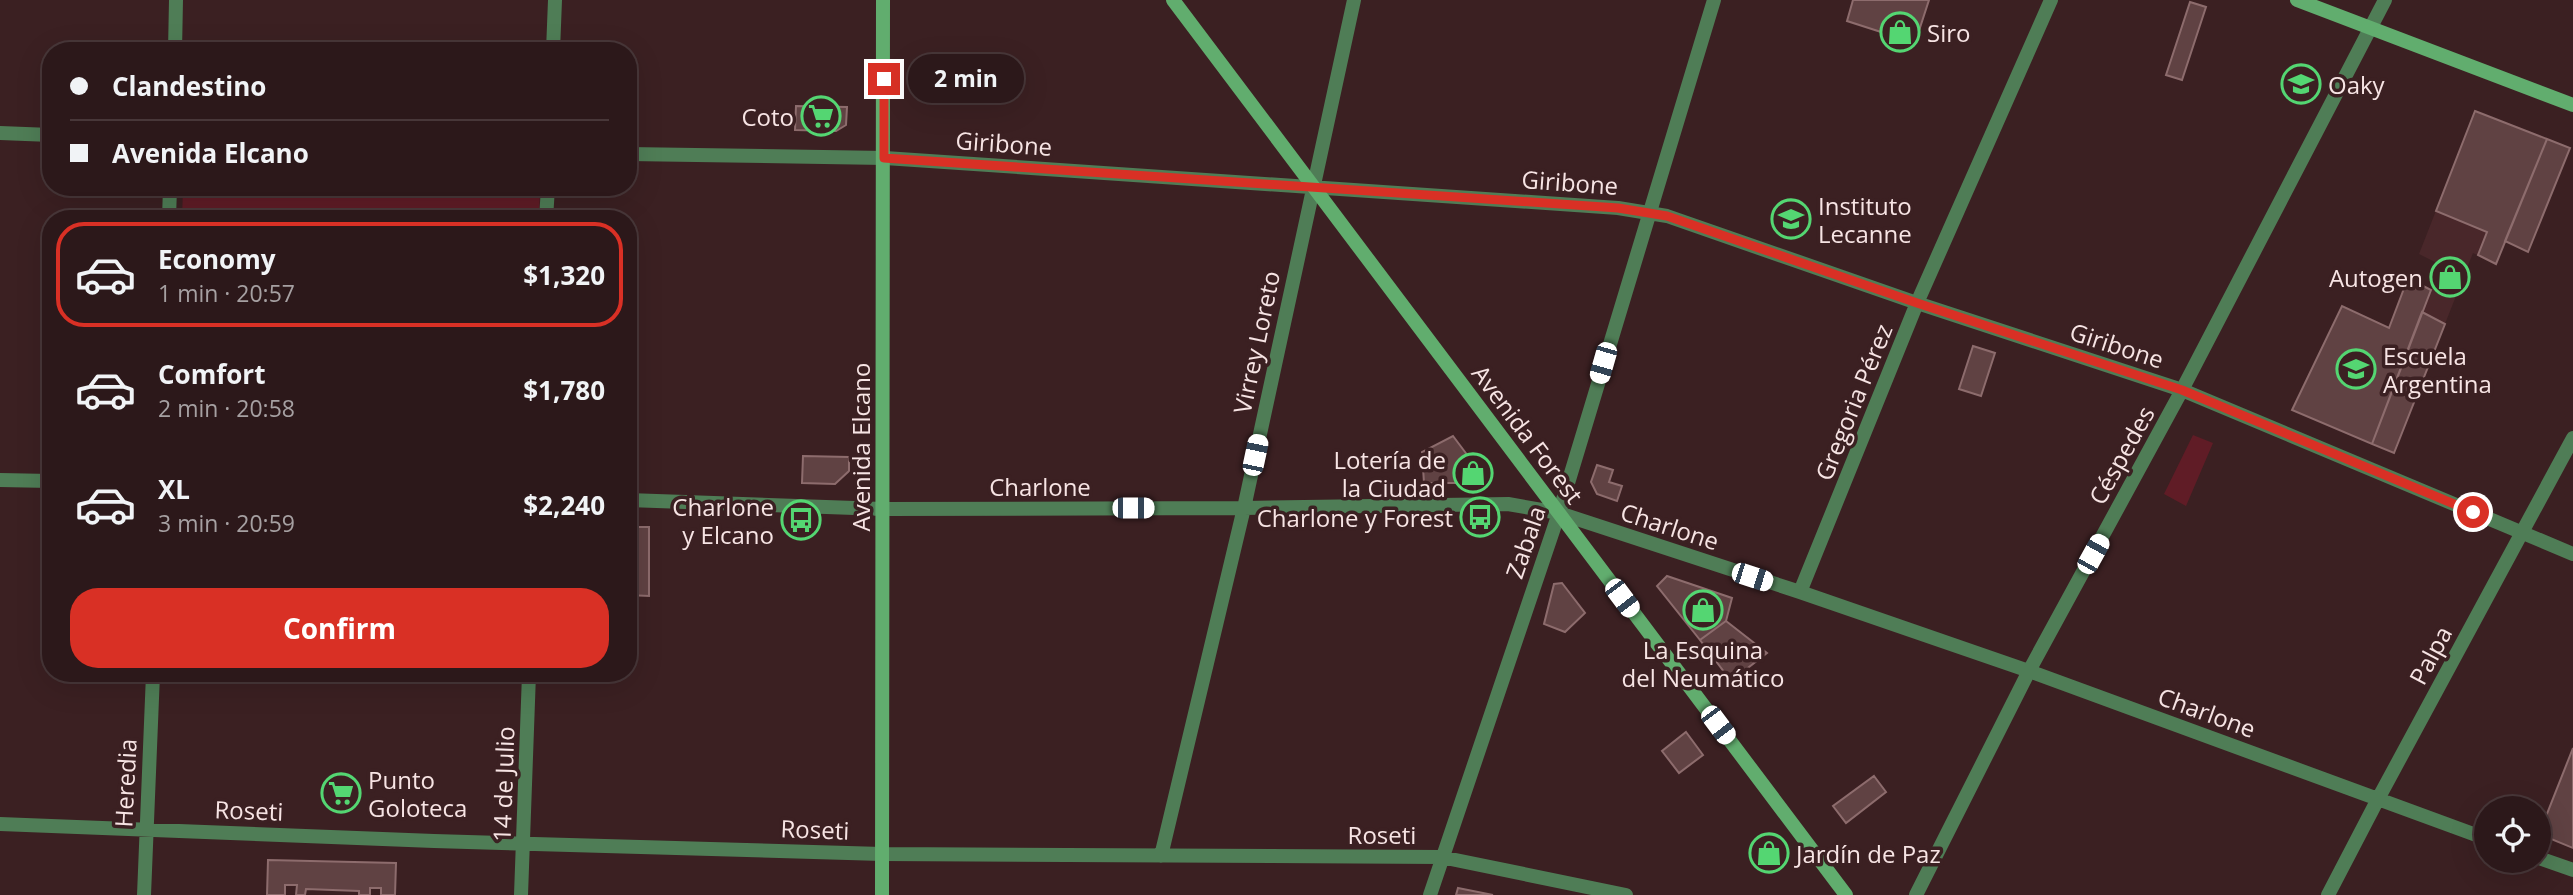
<!DOCTYPE html>
<html lang="en">
<head>
<meta charset="utf-8">
<style>
  :root { --surface:#2c181a; --page:#342123; --text:#f1f3f6; --muted:#a6a0a2; --line:#483739; --accent:#d93025 }
  body { margin:0; font-family:"Open Sans",sans-serif; background:var(--page); color:var(--text); height:100vh; display:flex; flex-direction:column; font-size:26px; white-space:nowrap }
  * { box-sizing:border-box; margin:0 }
  p { font-size:23px; color:var(--muted) }
  .icon { flex:none; width:38px; height:38px; fill:none; stroke:currentColor; stroke-width:2; stroke-linecap:round; stroke-linejoin:round }
  .map { position:relative; flex:1; overflow:hidden }
  .drawer { position:absolute; left:42px; top:210px; width:595px; height:472px; display:flex; flex-direction:column; background:var(--surface); border-radius:28px; box-shadow:0 7px 28px #0002,0 0 0 2px var(--line) }
  .drawer>* { flex:none }
  .guide { position:absolute; left:42px; top:42px; width:595px; height:154px; border-radius:28px; box-shadow:0 7px 28px #0002,0 0 0 2px var(--line); display:grid; align-content:center; height:154px; padding:0 28px; background:var(--surface) }
  .buttons { position:absolute; left:2474px; top:796px; display:grid; gap:14px }
  .buttons a { display:grid; place-items:center; width:77px; height:77px; border-radius:50%; background:var(--surface); box-shadow:0 7px 28px #0002,0 0 0 2px var(--line); font-size:35px }
  .end { position:absolute; width:32px; height:32px; margin:-16px; border:9px solid #d93025; background:#fff; box-shadow:0 0 0 4px #fff }
  .from { border-radius:50% }
  .bubble { position:absolute; height:49px; border-radius:24px; background:var(--surface); box-shadow:0 7px 28px #0002,0 0 0 2px var(--line); font-size:23px; font-weight:700; line-height:49px; text-align:center }
  .car { position:absolute; width:21px; height:42px; margin:-21px -10px; border-radius:9px; box-shadow:0 0 5px 2px #0007; background:linear-gradient(#fff 24%,#345 0 40%,#fff 0 76%,#345 0 86%,#fff 0) }
  .guide b { display:flex; align-items:center; gap:24px; height:66px; font-size:26px }
  .guide b+b { border-top:2px solid var(--line) }
  .guide i { width:18px; height:18px; background:var(--text) }
  ul { padding:12px 0 0; list-style:none }
  li { display:flex; align-items:center; gap:21px; height:105px; margin:0 14px 10px; padding:0 14px; border:4px solid transparent; border-radius:28px }
  li div { flex:1 }
  li b { display:block; font-size:26px }
  li em { font-style:normal; font-weight:700 }
  li.current { border-color:var(--accent) }
  li>.icon { width:63px; height:63px; stroke-width:1.5 }
  .action { display:flex; gap:14px; margin-top:auto; padding:14px 28px }
  .action a { flex:1; height:80px; border-radius:28px; background:var(--accent); color:#fff; font-size:28px; font-weight:700; line-height:80px; text-align:center }
  .map>svg:first-child { display:block }
  .built { fill:#49272a }
  .green { fill:#601c26 }
  .building { fill:#604243; stroke:#8d6c6d; stroke-width:2 }
  .lines { fill:none; stroke-linecap:round; stroke-linejoin:round }
  .minor { stroke:#4f7d56; stroke-width:14 }
  .secondary { stroke:#61ad6e; stroke-width:14 }
  .route { stroke:#d93025; stroke-width:9 }
  .labels { text-anchor:middle; dominant-baseline:central; stroke-width:7; stroke-linejoin:round; paint-order:stroke }
  .poi-label { font-size:24px; fill:#f7e4e4; stroke:#3b2022; text-anchor:start }
  .street-label { font-size:24px; fill:#f7e4e4; stroke:#3b2022 }
</style>
</head>
<body>
<div class="map">
<svg width="2573" height="895" viewBox="0 0 2573 895">
  <rect width="100%" height="100%" fill="#3b2022"/>
  <path class="built" d="M2475 111 2547 139 2496 264 2473 253 2394 453 2372 444 2441 265 2419 254Z"/>
  <path class="green" d="M183 187H540L539 219H182Z
    M2193 435 2213 443 2186 506 2164 494Z"/>
  <path class="building" d="M1853 0H1929L1915 43 1847 21Z
    M2190 2 2206 7 2182 80 2166 75Z
    M796 106 847 107 846 125 836 131 795 130Z
    M2475 111 2547 139 2496 264 2478 255 2487 232 2436 211Z
    M2547 139 2570 148 2528 252 2505 241Z
    M2408 278 2431 290 2372 444 2292 410 2342 306 2389 328Z
    M2422 312 2445 324 2394 453 2372 444Z
    M1973 346 1995 353 1981 396 1959 389Z
    M1453 436 1483 476 1482 483H1424L1422 452Z
    M803 456 849 457V471L835 484 802 483Z
    M1597 465 1613 470 1609 482 1622 486 1617 501 1597 494 1591 482Z
    M628 527H649V596L628 595Z
    M1667 576 1732 598 1726 621 1700 640 1657 586Z
    M1562 583 1585 613 1565 632 1544 624 1554 584Z
    M1726 621 1767 653 1731 681 1700 640Z
    M1686 732 1703 755 1679 773 1662 751Z
    M2573 748V848L2539 834Z
    M1874 776 1886 792 1846 823 1833 806Z
    M268 860 396 863 395 895H381V888H370V895H359V891L306 889 305 895H296L297 885H285V895H267Z
    M1458 888 1493 895H1456Z"/>
  <g class="lines">
    <path class="minor" d="M175 51 176 0
      M553 51 555 0
      M0 133 51 135
      M628 154 885 158 1618 208 1667 216 1917 303 2182 390 2573 554
      M169 219 170 187
      M546 219 548 187
      M0 480 51 481
      M628 500 883 509 1244 508 1508 504 1559 513 1800 592 2029 671 2487 839
      M1800 592 1917 303 2051 0
      M0 824 434 841 882 854 1441 857 1626 895
      M1161 856 1244 508 1354 0
      M2539 858 2573 870
      M144 895 153 674
      M521 895 529 674
      M1430 895 1559 513 1714 0
      M1916 895 2029 671 2182 390 2385 0
      M2328 895 2378 799 2573 438"/>
    <path class="secondary" d="M1173 0 1846 895
      M2297 0 2573 105
      M882 895 883 0"/>
  </g>
  <g class="lines">
    <path class="route" d="M884 79V158L1618 208 1667 216 1917 303 2182 390 2473 512"/>
  </g>
  <defs>
    <g id="shop-ring" transform="scale(2.0125)"><circle r="9.5" fill="#3b2022" stroke="#54d672" stroke-width="1.5"/><path d="M-5-2.5h2.3a2.7 3.5 0 0 1 5.4 0H5L5.5 6h-11ZM-1.5-2.5h3a1.5 2.3 0 0 0-3 0Z" fill="#54d672"/></g>
    <g id="school-ring" transform="scale(2.0125)"><circle r="9.5" fill="#3b2022" stroke="#54d672" stroke-width="1.5"/><path d="M0-5L7-2L0 1L-7-2ZM-4 1L0 2.5L4 1V4Q0 6-4 4Z" fill="#54d672"/></g>
    <g id="supermarket-ring" transform="scale(2.0125)"><circle r="9.5" fill="#3b2022" stroke="#54d672" stroke-width="1.5"/><path d="M-6-5.5h2.5l.6 2H6L4.5 2H-2.5L-4.4-4H-6ZM-1.5 3.2a1.3 1.3 0 1 0 .1 0ZM3 3.2a1.3 1.3 0 1 0 .1 0Z" fill="#54d672"/></g>
    <g id="bus-ring" transform="scale(2.0125)"><circle r="9.5" fill="#3b2022" stroke="#54d672" stroke-width="1.5"/><path d="M-5-6H5V4H4V6H2V4H-2V6H-4V4H-5ZM-3.5-4V0h7V-4ZM-3.5 1.2v1.5H-2V1.2ZM2 1.2v1.5H3.5V1.2Z" fill="#54d672"/></g>
  </defs>
  <g fill-rule="evenodd">
    <use href="#shop-ring" x="1900" y="32"/>
    <use href="#school-ring" x="2301" y="84"/>
    <use href="#supermarket-ring" x="821" y="116"/>
    <use href="#school-ring" x="1791" y="219"/>
    <use href="#shop-ring" x="2450" y="277"/>
    <use href="#school-ring" x="2356" y="369"/>
    <use href="#shop-ring" x="1473" y="473"/>
    <use href="#bus-ring" x="1480" y="517"/>
    <use href="#bus-ring" x="801" y="520"/>
    <use href="#shop-ring" x="1703" y="610"/>
    <use href="#supermarket-ring" x="341" y="793"/>
    <use href="#shop-ring" x="1769" y="853"/>
  </g>
  <g class="labels">
    <g class="poi-label">
      <text x="1927" y="32">Siro</text>
      <text x="2328" y="84">Oaky</text>
      <text x="794" y="116" text-anchor="end">Coto</text>
      <text x="1818" y="205">Instituto<tspan x="1818" dy="28">Lecanne</tspan></text>
      <text x="2423" y="277" text-anchor="end">Autogen</text>
      <text x="2383" y="355">Escuela<tspan x="2383" dy="28">Argentina</tspan></text>
      <text x="1446" y="459" text-anchor="end">Lotería de<tspan x="1446" dy="28">la Ciudad</tspan></text>
      <text x="774" y="506" text-anchor="end">Charlone<tspan x="774" dy="28">y Elcano</tspan></text>
      <text x="1453" y="517" text-anchor="end">Charlone y Forest</text>
      <text x="1703" y="649" text-anchor="middle">La Esquina<tspan x="1703" dy="28">del Neumático</tspan></text>
      <text x="368" y="779">Punto<tspan x="368" dy="28">Goloteca</tspan></text>
      <text x="1796" y="853">Jardín de Paz</text>
    </g>
    <g class="street-label">
      <text transform="translate(1004 143) rotate(4)">Giribone</text>
      <text transform="translate(1570 182) rotate(4)">Giribone</text>
      <text transform="translate(1256 342) rotate(-78)">Virrey Loreto</text>
      <text transform="translate(2117 345) rotate(18)">Giribone</text>
      <text transform="translate(1853 402) rotate(-68)">Gregoria Pérez</text>
      <text transform="translate(1528 434) rotate(53)">Avenida Forest</text>
      <text transform="translate(860 447) rotate(-90)">Avenida Elcano</text>
      <text transform="translate(2121 455) rotate(-61)">Céspedes</text>
      <text x="1040" y="486">Charlone</text>
      <text transform="translate(1670 526) rotate(18)">Charlone</text>
      <text transform="translate(1525 542) rotate(-71)">Zabala</text>
      <text transform="translate(2430 655) rotate(-62)">Palpa</text>
      <text transform="translate(2207 712) rotate(20)">Charlone</text>
      <text transform="translate(125 783) rotate(-87)">Heredia</text>
      <text transform="translate(503 784) rotate(-88)">14 de Julio</text>
      <text transform="translate(249 810) rotate(2)">Roseti</text>
      <text transform="translate(815 829) rotate(2)">Roseti</text>
      <text x="1382" y="834">Roseti</text>
    </g>
  </g>
</svg>
<div class="buttons">
<a><svg class="icon" aria-label="locate" viewBox="0 0 24 24"><circle cx="12" cy="12" r="6"/><path d="M12 2v4M12 18v4M2 12h4M18 12h4"/></svg></a>
</div>
<i class="end from" style="left:2473px;top:512px"></i>
<i class="end" style="left:884px;top:79px"></i>
<div class="bubble" style="left:908px;top:54px;width:116px">2 min</div>
<i class="car" style="left:1603px;top:363px;rotate:196deg"></i>
<i class="car" style="left:1255px;top:455px;rotate:12deg"></i>
<i class="car" style="left:1133px;top:508px;rotate:90deg"></i>
<i class="car" style="left:2093px;top:554px;rotate:29deg"></i>
<i class="car" style="left:1752px;top:577px;rotate:108deg"></i>
<i class="car" style="left:1622px;top:598px;rotate:143deg"></i>
<i class="car" style="left:1718px;top:725px;rotate:143deg"></i>
<div class="guide">
<b><i class="from"></i>Clandestino</b>
<b><i></i>Avenida Elcano</b>
</div>
<section class="drawer">
<ul>
<li class="current"><svg class="icon" aria-label="car" viewBox="0 0 24 24"><path d="M5 17H2v-5l4-1 3-4h7l3 4 3 1v5h-3M9 17h6M6 11h13"/><circle cx="7" cy="17" r="2"/><circle cx="17" cy="17" r="2"/></svg><div><b>Economy</b><p>1 min · 20:57</p></div><em>$1,320</em></li>
<li><svg class="icon" aria-label="car" viewBox="0 0 24 24"><path d="M5 17H2v-5l4-1 3-4h7l3 4 3 1v5h-3M9 17h6M6 11h13"/><circle cx="7" cy="17" r="2"/><circle cx="17" cy="17" r="2"/></svg><div><b>Comfort</b><p>2 min · 20:58</p></div><em>$1,780</em></li>
<li><svg class="icon" aria-label="car" viewBox="0 0 24 24"><path d="M5 17H2v-5l4-1 3-4h7l3 4 3 1v5h-3M9 17h6M6 11h13"/><circle cx="7" cy="17" r="2"/><circle cx="17" cy="17" r="2"/></svg><div><b>XL</b><p>3 min · 20:59</p></div><em>$2,240</em></li>
</ul>
<div class="action"><a>Confirm</a></div>
</section>
</div>
</body>
</html>
